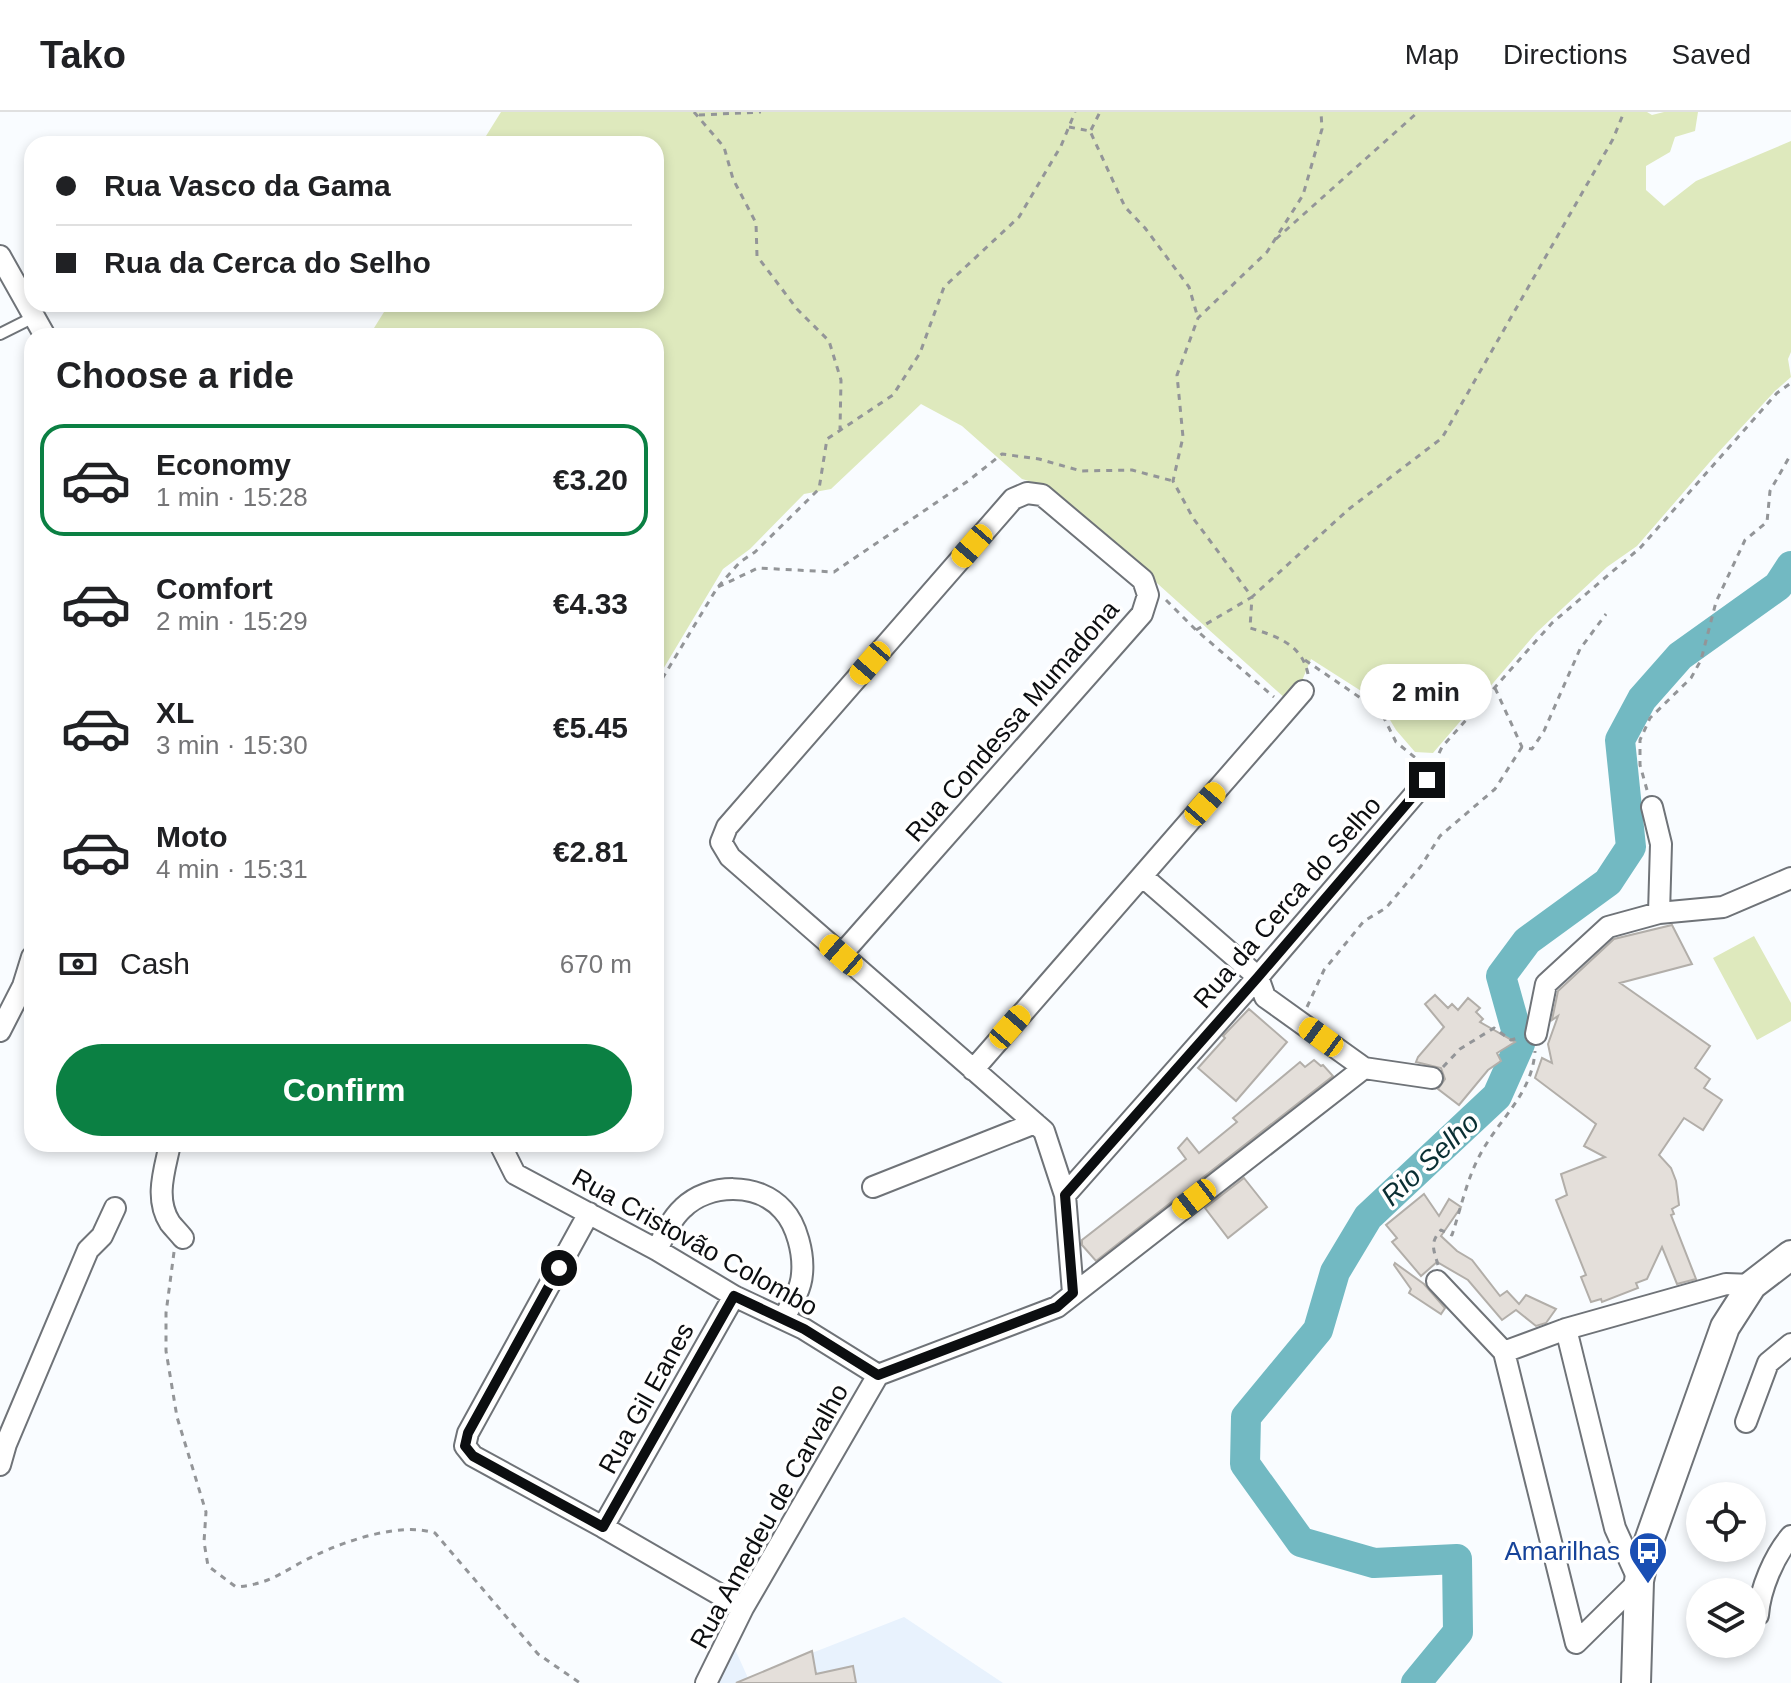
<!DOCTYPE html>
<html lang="en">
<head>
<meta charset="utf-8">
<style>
  :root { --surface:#fff; --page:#f6f6f6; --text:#202124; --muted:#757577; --line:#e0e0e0; --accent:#0b8043 }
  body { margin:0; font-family:Arial,sans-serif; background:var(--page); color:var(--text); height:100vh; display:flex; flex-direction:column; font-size:30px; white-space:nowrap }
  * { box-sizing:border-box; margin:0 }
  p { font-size:26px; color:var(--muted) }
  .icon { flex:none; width:44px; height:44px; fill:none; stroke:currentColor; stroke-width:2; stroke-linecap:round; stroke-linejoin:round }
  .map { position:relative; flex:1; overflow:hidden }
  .details { position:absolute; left:24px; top:216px; width:640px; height:824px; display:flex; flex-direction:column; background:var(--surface); border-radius:24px; box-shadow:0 4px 12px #0003 }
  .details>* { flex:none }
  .guide { position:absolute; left:24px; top:24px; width:640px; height:176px; border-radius:24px; box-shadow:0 4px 12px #0003; display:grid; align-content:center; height:176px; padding:0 32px; background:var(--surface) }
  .tools { position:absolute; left:1686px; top:1370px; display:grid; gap:16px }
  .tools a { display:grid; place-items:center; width:80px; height:80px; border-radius:50%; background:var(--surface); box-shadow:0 4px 12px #0003; font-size:40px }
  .end { position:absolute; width:36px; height:36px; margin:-18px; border:10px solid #0c0e10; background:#fff; box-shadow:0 0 0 4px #fff }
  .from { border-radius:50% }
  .bubble { position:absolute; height:56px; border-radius:28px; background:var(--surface); box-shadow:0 4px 12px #0003; font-size:26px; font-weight:800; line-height:56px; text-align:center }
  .car { position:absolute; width:24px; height:48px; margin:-24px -12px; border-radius:10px; box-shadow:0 0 6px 2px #0007; background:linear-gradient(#f5c518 24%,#345 0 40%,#f5c518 0 76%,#345 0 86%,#f5c518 0) }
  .guide b { display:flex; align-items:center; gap:28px; height:76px; font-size:30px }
  .guide b+b { border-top:2px solid var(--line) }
  .guide i { width:20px; height:20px; background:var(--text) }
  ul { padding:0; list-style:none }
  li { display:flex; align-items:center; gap:24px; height:112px; margin:0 16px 12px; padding:0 16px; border:4px solid transparent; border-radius:24px }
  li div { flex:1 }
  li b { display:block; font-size:30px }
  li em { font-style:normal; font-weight:800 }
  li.selected { border-color:var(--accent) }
  li>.icon { width:72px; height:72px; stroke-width:1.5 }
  h2 { padding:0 32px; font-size:36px; line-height:96px }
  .pay { display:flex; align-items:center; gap:20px; height:88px; padding:0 32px; font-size:30px }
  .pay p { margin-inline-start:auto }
  .cta { display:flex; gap:16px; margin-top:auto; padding:16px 32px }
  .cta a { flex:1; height:92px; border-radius:48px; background:var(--accent); color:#fff; font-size:32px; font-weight:800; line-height:92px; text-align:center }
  header { display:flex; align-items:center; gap:48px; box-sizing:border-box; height:112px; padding:0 40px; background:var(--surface); border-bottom:2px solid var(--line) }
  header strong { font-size:38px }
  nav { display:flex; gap:44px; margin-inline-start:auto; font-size:28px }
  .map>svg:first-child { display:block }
  .built { fill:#e8f2fd }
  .green { fill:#dee9bd }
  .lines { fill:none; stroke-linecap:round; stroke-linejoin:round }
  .river { stroke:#72b9c2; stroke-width:30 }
  .building { fill:#e4dfda; stroke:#b2aea9; stroke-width:2 }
  .lane-casing { stroke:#6f7378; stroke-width:14 }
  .street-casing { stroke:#6f7378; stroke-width:24 }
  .secondary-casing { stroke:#6f7378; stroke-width:32 }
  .path { stroke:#939598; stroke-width:3; stroke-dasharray:6 6; stroke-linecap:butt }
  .lane { stroke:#fff; stroke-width:10 }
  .street { stroke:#fff; stroke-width:20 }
  .secondary { stroke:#fff; stroke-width:28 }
  .route { stroke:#0c0e10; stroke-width:10 }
  .labels { text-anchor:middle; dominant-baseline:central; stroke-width:7; stroke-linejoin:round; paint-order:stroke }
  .street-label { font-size:26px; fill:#0c0e10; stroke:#fff }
  .transit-label { font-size:26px; fill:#164399; stroke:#fff; text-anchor:end }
  .water-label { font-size:28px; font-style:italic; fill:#0a2f33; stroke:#fff }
</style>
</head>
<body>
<header>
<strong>Tako</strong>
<nav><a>Map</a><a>Directions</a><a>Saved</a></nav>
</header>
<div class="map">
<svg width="1791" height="1571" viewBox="0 0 1791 1571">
  <rect width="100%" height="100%" fill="#f9fcff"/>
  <path class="built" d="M904 1505 1003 1571H716L734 1535 748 1566Z"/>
  <path class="green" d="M501 0H1647L1652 3 1664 0H1698L1695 19 1675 25 1670 40 1646 54V78L1664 94 1696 69 1791 29V240L1788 247 1791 265 1775 279 1715 344 1637 434 1607 455 1536 521 1433 641 1415 640 1396 618 1380 591 1311 547 1301 571 1286 587 1050 375 1022 367 962 314 921 292 831 377 804 382 750 437 723 457 656 569V224H369L389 192H656V32H481Z
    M1754 824 1791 891V909L1757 928 1713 846Z"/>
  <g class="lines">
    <path class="river" d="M1416 1571 1458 1520 1457 1447 1374 1451 1301 1430 1245 1352 1246 1305 1318 1218 1335 1160 1368 1105 1497 984 1520 932 1501 864 1527 829 1608 770 1631 735 1620 628 1642 587 1680 544 1778 474 1791 454"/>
  </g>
  <path class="building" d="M1672 813 1692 852 1620 871 1710 934 1695 956 1710 967 1704 976 1722 988 1703 1018 1684 1006 1659 1043 1671 1056 1676 1069 1679 1093 1672 1097 1674 1102 1671 1103 1696 1167 1677 1172 1662 1135 1647 1167 1636 1171 1638 1176 1602 1190 1601 1187 1591 1190 1581 1165 1586 1163 1556 1088 1567 1083 1561 1062 1605 1045 1584 1034 1596 1012 1535 966 1542 946 1552 951 1548 932 1558 904 1552 908 1558 879 1614 827Z
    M1435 883 1448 896 1452 892 1458 898 1468 886 1480 896 1476 900 1483 907 1480 910 1515 930 1497 941 1501 949 1488 958 1459 993 1438 977 1445 967 1441 956 1416 950 1418 945 1444 915 1425 892Z
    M1249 897 1287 930 1236 989 1198 956 1225 926 1223 924Z
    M1314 948 1321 954 1323 953 1333 964 1096 1149 1082 1133V1128L1186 1047 1178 1036 1187 1026 1199 1041 1237 1010 1233 1006 1300 950 1305 955Z
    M1244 1066 1267 1095 1228 1126 1205 1096Z
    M1424 1082 1439 1104 1449 1087 1461 1095 1441 1124 1457 1139 1472 1148 1500 1184 1507 1179 1519 1192 1526 1183 1556 1197 1546 1211 1536 1214 1516 1198 1502 1208 1468 1168 1437 1150 1421 1164 1392 1130 1397 1126 1386 1113Z
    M1395 1151 1424 1172 1445 1196 1441 1202 1409 1181 1411 1177 1394 1153Z
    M812 1539 816 1562 853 1554 856 1571H736Z"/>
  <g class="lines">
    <g class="lane-casing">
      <path id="lane" d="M0 222 34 205"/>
    </g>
    <g class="street-casing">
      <path id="street" d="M0 144 45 224
        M1652 695 1661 732 1659 801
        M1142 764 1258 865 1265 885 1364 956 1432 966
        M841 843 1142 502 1148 483 1143 468 1042 383 1027 381 1013 387 727 715 721 730 730 745 1044 1019 1065 1083 1073 1181
        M0 919 23 874 32 845
        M1536 922 1546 872 1608 815 1659 801 1723 795 1791 766
        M973 958 1303 579
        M170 1032C165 1057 154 1086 170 1111 174 1116 179 1121 183 1126
        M500 1032 515 1062 657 1138 734 1184 804 1217 878 1263
        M873 1075 1035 1011
        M1065 1083 1258 865 1427 668
        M589 1101 468 1321 465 1334 473 1344 603 1415 743 1496
        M657 1138C664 1123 671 1107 683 1096 709 1071 758 1070 783 1098 797 1113 804 1142 802 1162 801 1178 791 1193 783 1207
        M1437 1169 1504 1240 1576 1531 1639 1469 1615 1416 1566 1217
        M1504 1240 1566 1217 1726 1172 1752 1173
        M878 1263 1057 1195 1364 956
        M1746 1310 1768 1251 1791 1232
        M0 1353 6 1332 88 1138 102 1124 115 1096
        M603 1415 734 1184
        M1758 1503C1760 1477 1774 1444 1791 1424
        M706 1571 743 1496 878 1263"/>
    </g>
    <g class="secondary-casing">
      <path id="secondary" d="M1636 1571 1639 1469 1645 1440 1725 1215 1752 1173 1791 1143"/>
    </g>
    <path class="path" d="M694 0 724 35 733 67 756 111 757 144 797 197 829 229 841 268 840 317
      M699 3 761 0
      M1069 15 1090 19 1125 95 1145 116 1189 175 1198 206
      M1091 18 1100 0
      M1276 127 1418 0
      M718 475 758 456 834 460 968 369 1002 342 1039 347 1081 359 1132 358 1173 369
      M1166 488 1196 518 1274 585
      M1196 518 1252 485 1193 406 1173 369 1183 325 1177 263 1198 206 1267 140 1303 83 1322 17 1321 0
      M1305 548 1381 600 1396 630 1423 652
      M1308 562C1302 532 1276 524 1250 516L1252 485 1349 397 1442 326 1613 27 1624 0
      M1495 576 1522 635 1532 637 1544 619 1580 537 1606 502
      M656 577 717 476 740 450 755 440 819 377 827 327 893 283 920 241 944 175 1019 105 1061 34 1075 0
      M1434 652 1442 635 1552 511 1640 436 1777 281 1791 271
      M1647 678 1640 653V628L1650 606 1691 566 1701 548 1716 490 1745 428 1767 410 1770 379 1791 342
      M1307 895 1324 858 1364 809 1386 796 1421 754 1440 724 1495 677 1522 635
      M1443 955 1460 937 1494 916 1511 928 1518 926
      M174 1140 166 1201V1239L177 1305 206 1400 204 1430 208 1454 236 1475C273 1472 285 1457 316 1443 348 1428 401 1410 435 1421L538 1542 580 1571
      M1438 1153C1434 1138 1429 1131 1441 1118L1452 1123C1461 1096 1467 1066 1481 1041 1500 1006 1532 982 1535 939"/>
    <use href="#lane" class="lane"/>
    <use href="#street" class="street"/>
    <use href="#secondary" class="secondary"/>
  </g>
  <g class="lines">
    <path class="route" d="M559 1156 468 1321 465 1334 473 1344 603 1415 734 1184 804 1217 878 1263 1057 1195 1073 1181 1065 1083 1258 865 1427 668"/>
  </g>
  <defs>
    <g id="bus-pin" transform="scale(2)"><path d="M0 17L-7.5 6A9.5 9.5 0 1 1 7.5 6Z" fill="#1a4fb4" stroke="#fff"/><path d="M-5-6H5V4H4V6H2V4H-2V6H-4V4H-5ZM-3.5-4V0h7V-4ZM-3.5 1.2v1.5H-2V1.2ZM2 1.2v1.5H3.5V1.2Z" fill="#fff"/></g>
  </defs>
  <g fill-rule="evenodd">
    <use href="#bus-pin" x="1648" y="1439"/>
  </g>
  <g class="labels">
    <g class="street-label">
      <text transform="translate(1012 609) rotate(-49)">Rua Condessa Mumadona</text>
      <text transform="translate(1287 790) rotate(-49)">Rua da Cerca do Selho</text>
      <text transform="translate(695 1130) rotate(29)">Rua Cristovão Colombo</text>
      <text transform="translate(646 1286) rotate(-61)">Rua Gil Eanes</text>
      <text transform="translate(769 1404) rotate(-61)">Rua Amedeu de Carvalho</text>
    </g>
    <g class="transit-label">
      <text x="1620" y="1439">Amarilhas</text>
    </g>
    <g class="water-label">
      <text transform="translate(1430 1047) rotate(-43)">Rio Selho</text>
    </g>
  </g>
</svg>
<div class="tools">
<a><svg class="icon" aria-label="locate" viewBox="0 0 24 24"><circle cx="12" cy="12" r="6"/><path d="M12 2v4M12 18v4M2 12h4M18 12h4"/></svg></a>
<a><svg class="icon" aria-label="layers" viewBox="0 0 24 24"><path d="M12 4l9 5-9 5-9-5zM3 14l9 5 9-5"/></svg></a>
</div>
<i class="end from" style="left:559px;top:1156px"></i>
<i class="end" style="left:1427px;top:668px"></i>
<div class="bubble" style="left:1360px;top:552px;width:132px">2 min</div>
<i class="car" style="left:972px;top:434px;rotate:221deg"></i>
<i class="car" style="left:870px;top:551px;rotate:221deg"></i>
<i class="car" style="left:1205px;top:692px;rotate:41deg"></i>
<i class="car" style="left:841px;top:843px;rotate:311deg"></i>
<i class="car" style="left:1010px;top:915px;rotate:41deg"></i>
<i class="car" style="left:1321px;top:925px;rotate:306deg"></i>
<i class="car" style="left:1194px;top:1087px;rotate:232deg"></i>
<div class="guide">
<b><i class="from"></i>Rua Vasco da Gama</b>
<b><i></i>Rua da Cerca do Selho</b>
</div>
<section class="details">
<h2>Choose a ride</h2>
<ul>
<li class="selected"><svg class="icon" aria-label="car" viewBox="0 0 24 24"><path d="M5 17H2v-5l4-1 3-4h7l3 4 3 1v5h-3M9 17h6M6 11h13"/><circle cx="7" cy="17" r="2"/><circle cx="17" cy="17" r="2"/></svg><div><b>Economy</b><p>1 min · 15:28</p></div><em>€3.20</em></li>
<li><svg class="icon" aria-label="car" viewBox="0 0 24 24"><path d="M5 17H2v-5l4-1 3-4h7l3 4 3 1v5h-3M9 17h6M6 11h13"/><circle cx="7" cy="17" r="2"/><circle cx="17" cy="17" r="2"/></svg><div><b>Comfort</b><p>2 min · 15:29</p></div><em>€4.33</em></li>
<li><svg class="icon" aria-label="car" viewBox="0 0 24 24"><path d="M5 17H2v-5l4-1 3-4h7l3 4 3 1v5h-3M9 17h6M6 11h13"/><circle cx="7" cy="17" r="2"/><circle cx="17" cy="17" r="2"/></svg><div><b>XL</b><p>3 min · 15:30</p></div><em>€5.45</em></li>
<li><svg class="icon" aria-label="car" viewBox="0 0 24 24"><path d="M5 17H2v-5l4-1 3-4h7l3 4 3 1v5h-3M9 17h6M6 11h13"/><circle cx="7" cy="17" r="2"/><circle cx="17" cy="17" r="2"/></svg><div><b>Moto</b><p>4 min · 15:31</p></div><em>€2.81</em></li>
</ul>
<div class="pay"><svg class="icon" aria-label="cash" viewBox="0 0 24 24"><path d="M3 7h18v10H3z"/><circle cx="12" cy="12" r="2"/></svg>Cash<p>670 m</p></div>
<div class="cta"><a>Confirm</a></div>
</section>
</div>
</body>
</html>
